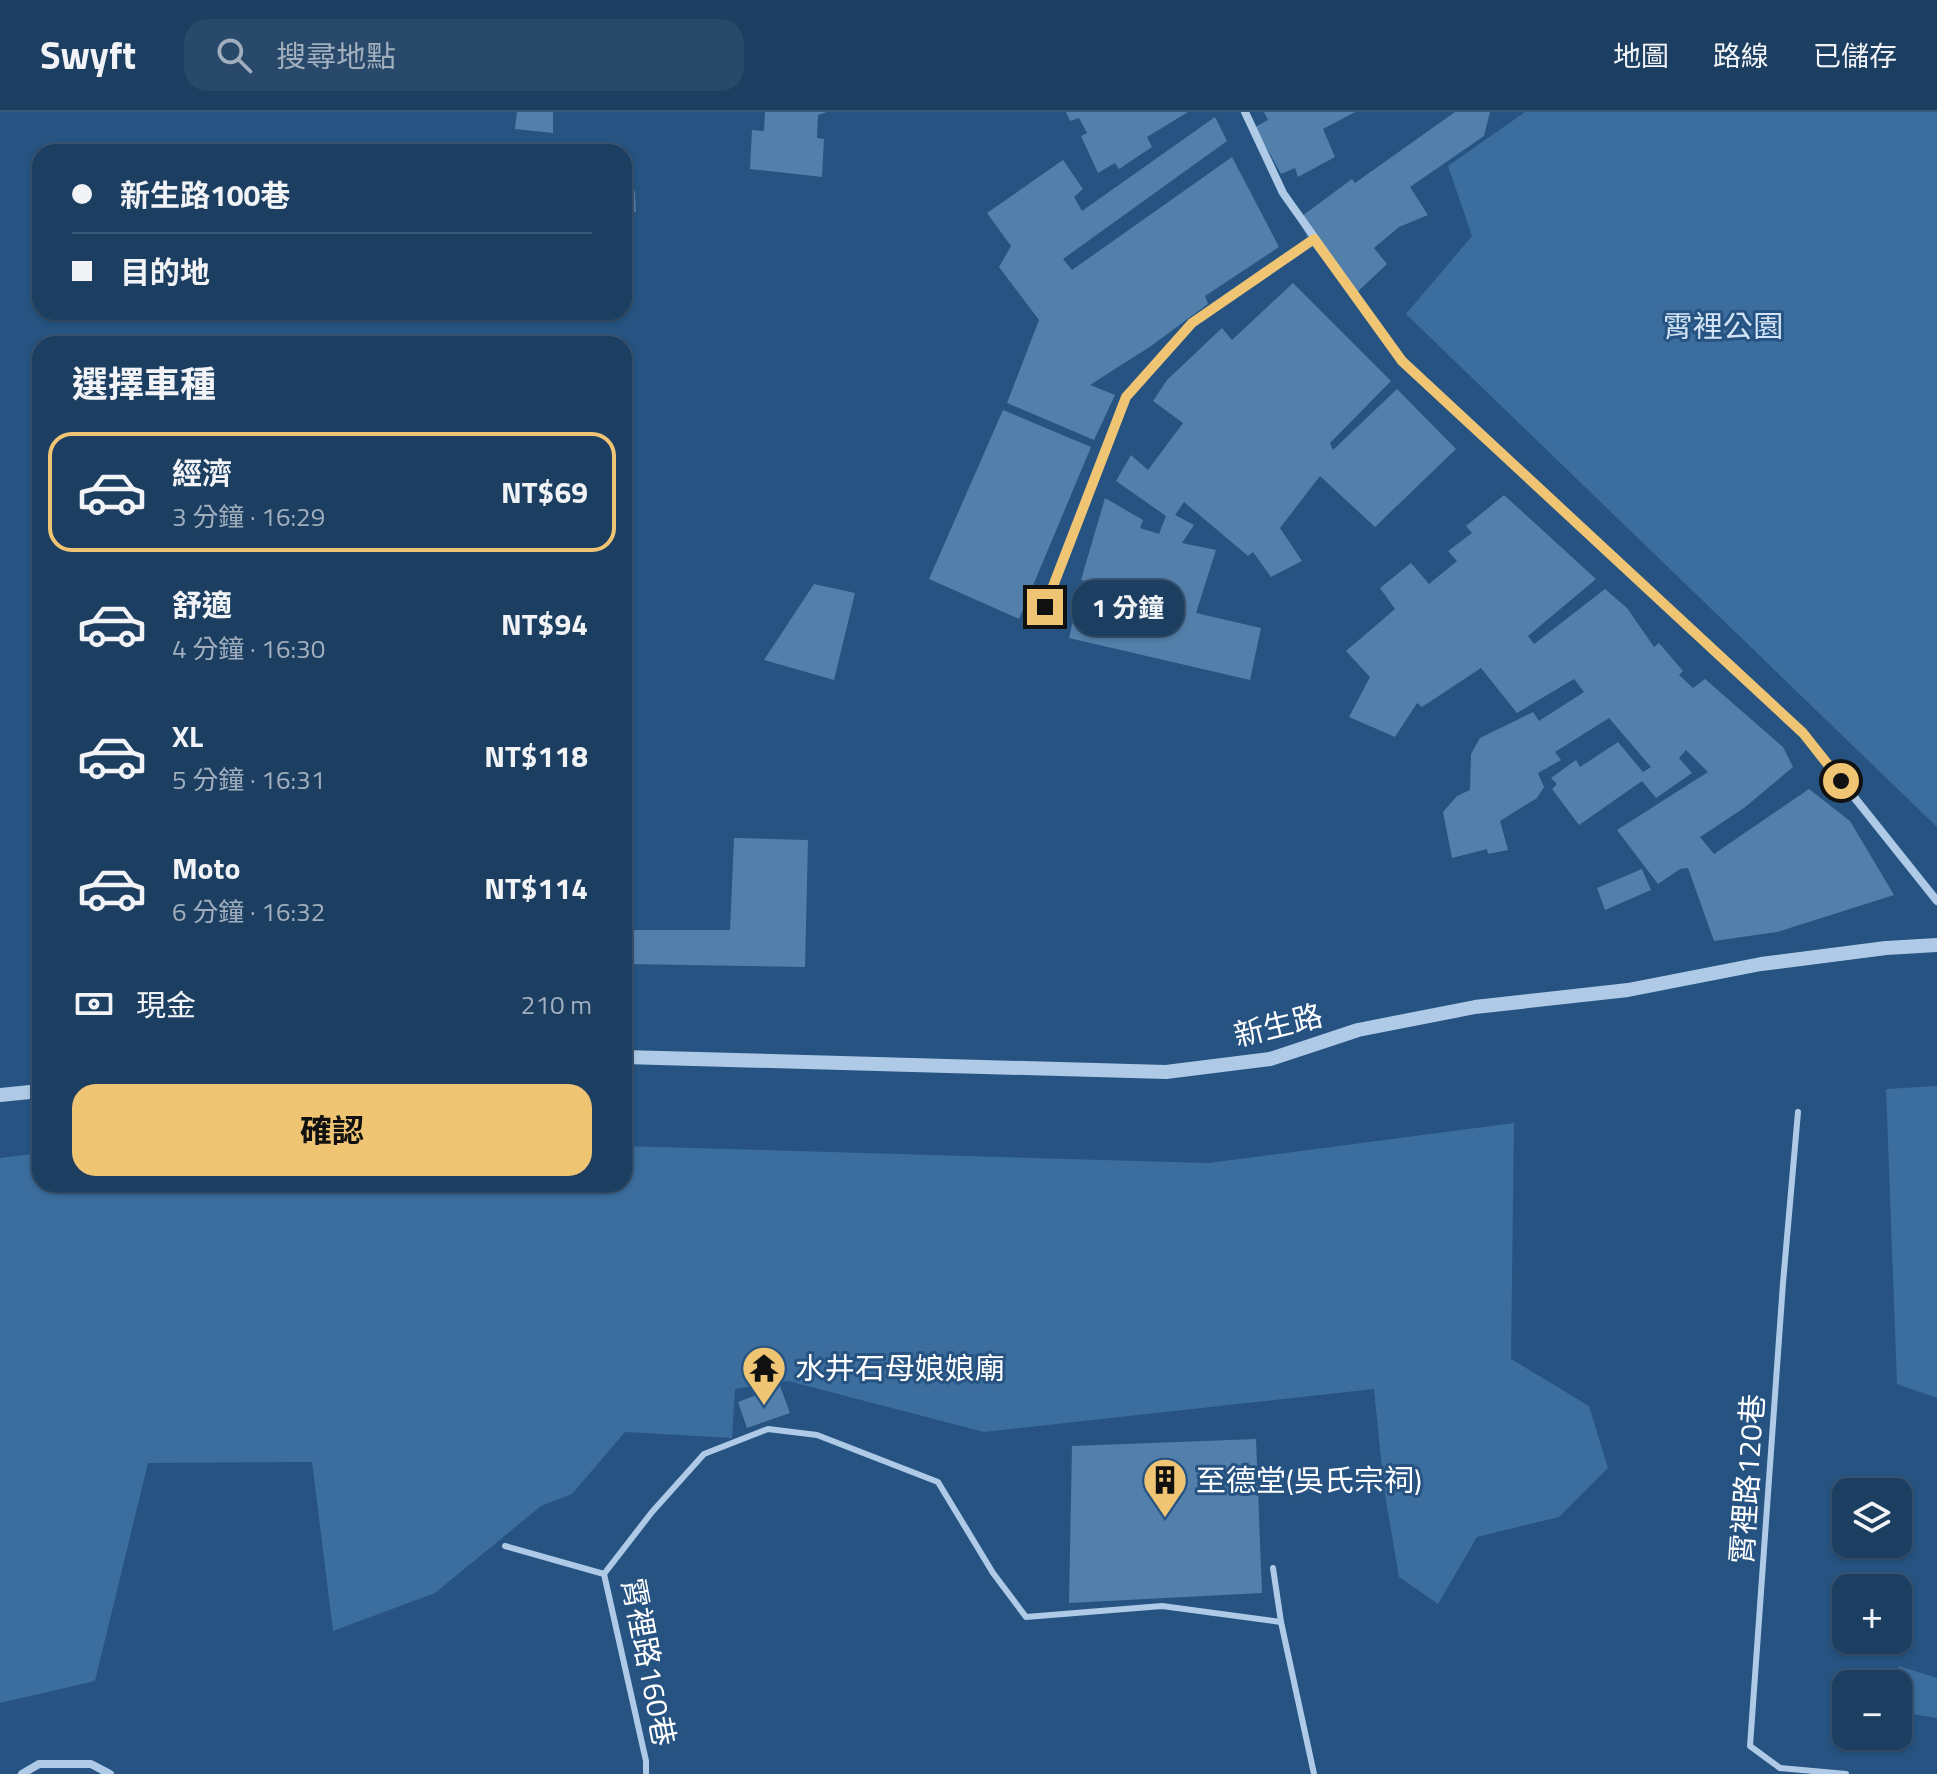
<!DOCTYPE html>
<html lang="zh-TW">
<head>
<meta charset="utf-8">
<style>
  :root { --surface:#1c3e61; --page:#29496a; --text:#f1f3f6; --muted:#a0aebd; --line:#3a5776; --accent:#efc574 }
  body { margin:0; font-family:"Titillium Web","Noto Sans TC",sans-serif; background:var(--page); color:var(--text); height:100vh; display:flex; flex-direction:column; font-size:30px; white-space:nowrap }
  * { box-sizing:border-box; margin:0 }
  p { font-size:26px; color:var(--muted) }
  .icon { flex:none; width:44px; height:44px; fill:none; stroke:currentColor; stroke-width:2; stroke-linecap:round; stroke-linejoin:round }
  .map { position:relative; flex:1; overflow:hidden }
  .details { position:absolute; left:32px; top:224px; width:600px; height:856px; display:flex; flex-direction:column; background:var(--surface); border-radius:24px; box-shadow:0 2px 6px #0004,0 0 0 2px var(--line) }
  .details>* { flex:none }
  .guide { position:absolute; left:32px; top:32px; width:600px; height:176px; border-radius:24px; box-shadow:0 2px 6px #0004,0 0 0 2px var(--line); display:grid; align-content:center; height:176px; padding:0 40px; background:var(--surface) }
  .controls { position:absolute; left:1832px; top:1366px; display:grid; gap:16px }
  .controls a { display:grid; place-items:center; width:80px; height:80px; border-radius:16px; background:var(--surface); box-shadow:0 2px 6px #0004,0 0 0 2px var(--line); font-size:40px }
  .end { position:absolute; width:36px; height:36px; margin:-18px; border:10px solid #efc574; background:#111; box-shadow:0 0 0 4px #111 }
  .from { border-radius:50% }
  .bubble { position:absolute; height:56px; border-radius:24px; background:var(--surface); box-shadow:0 2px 6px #0004,0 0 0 2px var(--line); font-size:26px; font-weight:700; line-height:56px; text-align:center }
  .guide b { display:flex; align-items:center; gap:28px; height:76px; font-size:30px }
  .guide b+b { border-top:2px solid var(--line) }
  .guide i { width:20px; height:20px; background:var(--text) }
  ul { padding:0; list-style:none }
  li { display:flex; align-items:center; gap:24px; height:120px; margin:0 16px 12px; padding:0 24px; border:4px solid transparent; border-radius:24px }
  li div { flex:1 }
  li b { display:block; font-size:30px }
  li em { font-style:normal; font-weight:700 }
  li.active { border-color:var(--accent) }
  li>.icon { width:72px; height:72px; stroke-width:1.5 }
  h2 { padding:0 40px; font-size:36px; line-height:96px }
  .pay { display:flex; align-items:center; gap:20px; height:88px; padding:0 40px; font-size:30px }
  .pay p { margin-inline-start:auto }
  .action { display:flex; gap:16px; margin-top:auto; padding:16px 40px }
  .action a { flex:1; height:92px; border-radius:24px; background:var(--accent); color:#111; font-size:32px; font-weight:700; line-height:92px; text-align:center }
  header { display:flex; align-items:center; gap:48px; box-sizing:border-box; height:112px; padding:0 40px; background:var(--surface); border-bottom:2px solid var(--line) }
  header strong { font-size:38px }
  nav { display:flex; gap:44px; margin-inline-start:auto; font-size:28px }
  .search { width:560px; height:72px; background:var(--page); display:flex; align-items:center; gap:20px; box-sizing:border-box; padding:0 28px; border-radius:24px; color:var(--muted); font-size:30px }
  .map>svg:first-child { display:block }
  .green { fill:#3b6d9e }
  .building { fill:#537fab }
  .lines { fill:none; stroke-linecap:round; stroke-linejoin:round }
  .service { stroke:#aecae6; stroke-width:6 }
  .minor { stroke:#aecae6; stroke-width:8 }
  .tertiary { stroke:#aecae6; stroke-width:14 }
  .route { stroke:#efc574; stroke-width:10 }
  .labels { text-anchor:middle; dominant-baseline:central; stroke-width:6; stroke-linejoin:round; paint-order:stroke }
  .park-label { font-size:30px; fill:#d1e3f5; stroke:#265381 }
  .street-label { font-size:30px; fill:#fff; stroke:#265381 }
  .poi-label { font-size:30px; fill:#fff; stroke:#265381; text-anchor:start }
</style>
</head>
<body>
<header>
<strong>Swyft</strong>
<div class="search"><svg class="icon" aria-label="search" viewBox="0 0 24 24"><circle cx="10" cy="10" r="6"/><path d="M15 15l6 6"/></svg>搜尋地點</div>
<nav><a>地圖</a><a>路線</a><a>已儲存</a></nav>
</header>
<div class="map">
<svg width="1937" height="1662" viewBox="0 0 1937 1662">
  <rect width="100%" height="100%" fill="#265381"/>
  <path class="green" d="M1525 0H1937V715L1406 202 1472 124 1448 54Z
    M1937 974V1286L1897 1272 1886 977Z
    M1514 1011 1511 1247 1589 1294 1608 1356 1559 1405 1477 1425 1438 1492 1399 1465 1384 1377 1374 1277 984 1320 788 1269 735 1277 732 1326 625 1320 572 1382 541 1394 435 1481 333 1519 312 1350 148 1351 95 1569 0 1591V1046L40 1041V1072H624V1034L1208 1051Z
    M1899 1554 1937 1566V1606L1898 1600 1896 1572Z"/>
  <path class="building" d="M517 0H553V21L515 17Z
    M765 0H827L818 3 817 26 824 27 822 65 750 57 752 18 764 19Z
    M1066 0H1188L1147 25 1152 35 1119 57 1115 51 1098 61 1081 24 1087 21 1079 6 1070 9Z
    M1264 0H1355L1323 17 1335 45 1298 65 1295 56 1281 62 1255 15 1268 8Z
    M1455 0H1490L1484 24 1410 75 1428 103 1399 115 1374 136 1387 152 1352 185 1313 135 1298 107 1352 67 1355 71Z
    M1215 5 1227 29 1063 147 1072 158 1232 45 1279 135 1205 184 1208 192 1151 234 1090 273 1115 283 1094 328 1007 291 1039 208 999 155 1011 134 987 101 1063 48 1083 77 1074 85 1082 99Z
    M624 79H635L636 100H624Z
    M1293 171 1391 269 1330 331 1333 338 1397 277 1456 337 1375 415 1320 364 1280 416 1302 449 1271 465 1253 440 1248 444 1184 390 1175 403 1194 413 1182 431 1216 438 1196 501 1261 516 1250 568 1069 526 1079 482 1167 502 1169 493 1081 468 1105 386 1143 408 1140 416 1159 422 1166 404 1116 369 1131 343 1148 358 1183 311 1153 289 1167 268 1222 216 1232 228Z
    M1003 298 1091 335 1019 507 929 467Z
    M1504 383 1596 467 1528 524 1534 532 1605 477 1627 496 1654 535 1659 531 1683 559 1679 563 1693 576 1705 567 1783 635 1793 655 1744 696 1700 725 1714 742 1809 677 1850 709 1894 783 1777 820 1714 829 1688 756 1680 757 1658 772 1617 718 1708 660 1686 638 1679 646 1692 661 1656 686 1642 669 1579 713 1552 677 1557 672 1551 666 1576 648 1580 655 1618 630 1643 660 1651 655 1609 606 1555 640 1561 648 1538 661 1544 675 1537 686 1500 709 1508 738 1488 742 1487 737 1452 746 1443 700 1457 684 1470 678 1471 642 1480 626 1533 600 1539 609 1584 580 1574 567 1517 601 1481 556 1422 595 1417 591 1395 625 1349 605 1370 565 1346 539 1395 497 1380 476 1411 451 1429 472 1457 449 1448 439 1472 421 1466 414Z
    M814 472 855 481 834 568 764 548Z
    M734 726 808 728 805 855 625 852 626 818H730Z
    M1642 757 1651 778 1605 798 1597 776Z
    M780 1274 790 1301 747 1316 738 1290Z
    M1256 1327 1262 1481 1069 1491 1072 1334Z"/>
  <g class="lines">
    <path class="service" d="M1045 495 1126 285 1192 211 1314 127
      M1798 1000 1783 1171 1750 1634 1780 1656 1846 1662
      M505 1434 604 1462
      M1273 1456 1281 1510
      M646 1662V1649L604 1462 652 1400 704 1342 768 1317 817 1323 938 1370 993 1461 1026 1505 1162 1494 1281 1510 1314 1662"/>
    <path class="minor" d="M1245 0 1283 81 1402 249 1803 621 1937 789
      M22 1662 39 1652H91L110 1662"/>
    <path class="tertiary" d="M624 945 1166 960 1270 947 1358 918 1475 895 1628 878 1761 852 1886 836 1937 833
      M0 983 40 979"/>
  </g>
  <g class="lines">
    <path class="route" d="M1045 495 1126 285 1192 211 1314 127 1402 249 1803 621 1841 669"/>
  </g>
  <defs>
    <g id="temple-pin" transform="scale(2.3)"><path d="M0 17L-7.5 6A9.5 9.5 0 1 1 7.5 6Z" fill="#efc574" stroke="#265381"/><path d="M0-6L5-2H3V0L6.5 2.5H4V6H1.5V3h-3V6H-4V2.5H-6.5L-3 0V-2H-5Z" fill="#111"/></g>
    <g id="building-pin" transform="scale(2.3)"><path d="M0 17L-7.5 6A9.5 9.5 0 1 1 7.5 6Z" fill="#efc574" stroke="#265381"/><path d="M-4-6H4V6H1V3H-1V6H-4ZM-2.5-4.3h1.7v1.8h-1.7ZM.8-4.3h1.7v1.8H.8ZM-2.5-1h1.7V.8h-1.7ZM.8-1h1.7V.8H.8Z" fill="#111"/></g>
  </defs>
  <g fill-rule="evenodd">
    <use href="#temple-pin" x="764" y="1256"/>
    <use href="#building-pin" x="1165" y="1368"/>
  </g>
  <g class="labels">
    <g class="park-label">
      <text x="1723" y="214">霄裡公園</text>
    </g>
    <g class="street-label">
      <text transform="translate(1278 913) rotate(-14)">新生路</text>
      <text transform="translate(1747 1367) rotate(-86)">霄裡路120巷</text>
      <text transform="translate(649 1550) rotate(79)">霄裡路160巷</text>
    </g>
    <g class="poi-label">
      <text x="795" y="1256">水井石母娘娘廟</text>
      <text x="1196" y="1368">至德堂(吳氏宗祠)</text>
    </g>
  </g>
</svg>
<div class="controls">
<a><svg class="icon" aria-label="layers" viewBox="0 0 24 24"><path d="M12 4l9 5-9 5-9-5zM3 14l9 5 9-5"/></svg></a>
<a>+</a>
<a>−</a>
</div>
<i class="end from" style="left:1841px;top:669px"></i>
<i class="end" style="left:1045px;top:495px"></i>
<div class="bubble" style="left:1072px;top:468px;width:112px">1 分鐘</div>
<div class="guide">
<b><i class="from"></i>新生路100巷</b>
<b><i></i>目的地</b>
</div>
<section class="details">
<h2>選擇車種</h2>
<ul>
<li class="active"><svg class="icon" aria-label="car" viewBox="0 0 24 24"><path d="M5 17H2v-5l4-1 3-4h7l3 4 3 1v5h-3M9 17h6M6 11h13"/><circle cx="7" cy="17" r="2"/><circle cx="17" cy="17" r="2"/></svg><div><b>經濟</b><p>3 分鐘 · 16:29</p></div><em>NT$69</em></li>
<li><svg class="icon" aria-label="car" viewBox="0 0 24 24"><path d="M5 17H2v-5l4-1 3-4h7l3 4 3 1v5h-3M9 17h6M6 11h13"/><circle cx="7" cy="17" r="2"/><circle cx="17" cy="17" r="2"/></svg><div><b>舒適</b><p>4 分鐘 · 16:30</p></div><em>NT$94</em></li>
<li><svg class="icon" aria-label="car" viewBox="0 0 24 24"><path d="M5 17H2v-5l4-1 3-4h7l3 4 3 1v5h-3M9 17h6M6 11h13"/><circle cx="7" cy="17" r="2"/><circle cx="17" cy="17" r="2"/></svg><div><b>XL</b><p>5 分鐘 · 16:31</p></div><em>NT$118</em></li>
<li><svg class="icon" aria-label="car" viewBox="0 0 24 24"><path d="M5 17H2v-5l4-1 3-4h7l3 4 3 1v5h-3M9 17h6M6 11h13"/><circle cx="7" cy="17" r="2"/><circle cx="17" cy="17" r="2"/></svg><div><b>Moto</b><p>6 分鐘 · 16:32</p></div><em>NT$114</em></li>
</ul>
<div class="pay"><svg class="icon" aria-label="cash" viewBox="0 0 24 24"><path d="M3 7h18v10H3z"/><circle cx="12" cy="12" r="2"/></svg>現金<p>210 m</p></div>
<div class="action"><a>確認</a></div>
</section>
</div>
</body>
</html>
